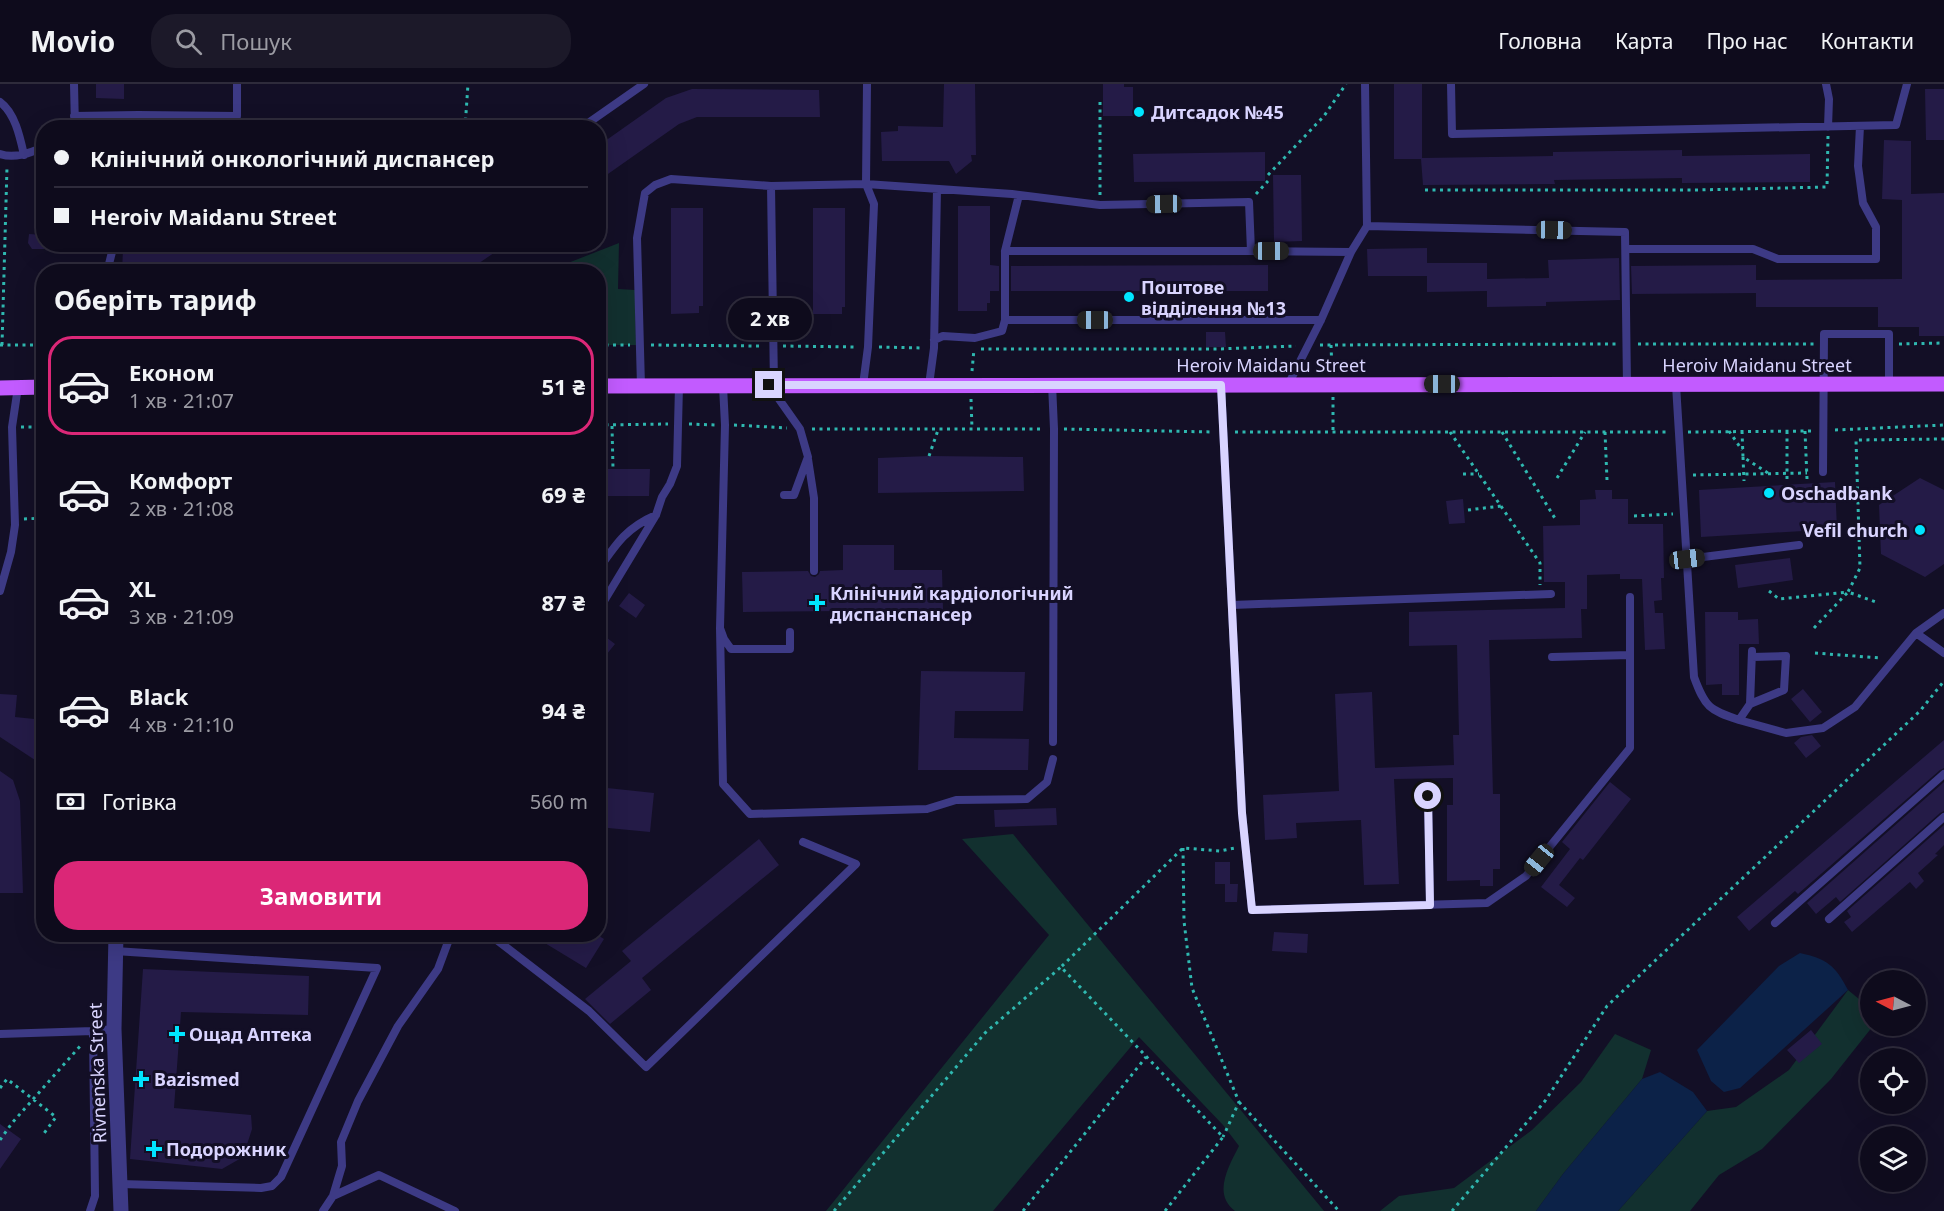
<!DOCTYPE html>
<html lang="uk">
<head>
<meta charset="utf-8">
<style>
  :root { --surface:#0e0b1c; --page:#1c1929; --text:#f1f3f6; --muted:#9b9ba3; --line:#2e2b3b; --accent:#db2777 }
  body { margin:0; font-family:"Noto Sans",sans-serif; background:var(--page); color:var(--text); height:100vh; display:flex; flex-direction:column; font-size:22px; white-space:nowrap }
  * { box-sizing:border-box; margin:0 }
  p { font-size:20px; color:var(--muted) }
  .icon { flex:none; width:33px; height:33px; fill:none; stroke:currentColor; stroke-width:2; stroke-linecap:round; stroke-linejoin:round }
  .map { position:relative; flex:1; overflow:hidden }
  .drawer { position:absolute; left:36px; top:180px; width:570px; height:678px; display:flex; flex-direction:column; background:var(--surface); border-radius:24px; box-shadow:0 6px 24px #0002,0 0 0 2px var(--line) }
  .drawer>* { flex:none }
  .hud { position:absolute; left:36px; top:36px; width:570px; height:132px; border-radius:24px; box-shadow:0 6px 24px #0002,0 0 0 2px var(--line); display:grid; align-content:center; height:132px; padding:0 18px; background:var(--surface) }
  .needle { width:39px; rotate:276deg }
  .controls { position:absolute; left:1860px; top:886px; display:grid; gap:12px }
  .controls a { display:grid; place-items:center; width:66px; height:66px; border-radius:50%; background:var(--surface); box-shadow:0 6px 24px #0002,0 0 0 2px var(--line); font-size:30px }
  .end { position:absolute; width:27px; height:27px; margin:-14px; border:8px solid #d9d4ff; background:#111; box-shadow:0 0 0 3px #111 }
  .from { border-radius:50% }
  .bubble { position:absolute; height:42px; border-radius:21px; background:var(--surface); box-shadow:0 6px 24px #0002,0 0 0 2px var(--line); font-size:20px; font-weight:700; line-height:42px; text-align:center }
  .car { position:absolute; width:18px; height:36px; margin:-18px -9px; border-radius:8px; box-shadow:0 0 4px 2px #0007; background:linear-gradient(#222 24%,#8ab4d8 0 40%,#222 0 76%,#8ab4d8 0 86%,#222 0) }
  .hud b { display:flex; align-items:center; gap:21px; height:57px; font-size:22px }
  .hud b+b { border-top:2px solid var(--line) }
  .hud i { width:15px; height:15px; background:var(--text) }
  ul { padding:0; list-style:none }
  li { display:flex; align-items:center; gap:18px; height:99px; margin:0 12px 9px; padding:0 6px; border:3px solid transparent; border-radius:24px }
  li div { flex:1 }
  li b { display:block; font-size:22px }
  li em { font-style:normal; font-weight:700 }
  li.selected { border-color:var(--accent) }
  li>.icon { width:54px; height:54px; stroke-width:1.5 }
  h2 { padding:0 18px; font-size:27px; line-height:72px }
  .pay { display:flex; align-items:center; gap:15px; height:66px; padding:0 18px; font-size:22px }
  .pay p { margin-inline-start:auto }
  .cta { display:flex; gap:12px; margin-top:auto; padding:12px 18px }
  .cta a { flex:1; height:69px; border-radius:24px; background:var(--accent); color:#fff; font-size:24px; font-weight:700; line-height:69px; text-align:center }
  header { display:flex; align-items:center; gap:36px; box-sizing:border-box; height:84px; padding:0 30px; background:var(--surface); border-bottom:2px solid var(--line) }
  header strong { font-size:28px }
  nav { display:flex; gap:33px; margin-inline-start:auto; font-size:21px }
  .search { width:420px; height:54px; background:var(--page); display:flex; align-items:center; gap:15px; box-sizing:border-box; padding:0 21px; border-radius:24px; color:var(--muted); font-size:22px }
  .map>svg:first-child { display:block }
  .green { fill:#12302f }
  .water { fill:#0c2248 }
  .building { fill:#241b47 }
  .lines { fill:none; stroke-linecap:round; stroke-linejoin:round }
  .path { stroke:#2fb8b0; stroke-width:3; stroke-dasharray:3 4.5; stroke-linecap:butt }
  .service { stroke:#3d3a85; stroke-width:8 }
  .tertiary { stroke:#3d3a85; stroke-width:15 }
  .primary { stroke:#c25bff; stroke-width:15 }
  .route { stroke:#d9d4ff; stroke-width:8 }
  .poi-dot { fill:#00e5ff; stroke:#130f26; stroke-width:2 }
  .labels { text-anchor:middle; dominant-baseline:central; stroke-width:6; stroke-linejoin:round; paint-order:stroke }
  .poi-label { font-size:18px; font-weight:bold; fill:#d9d4ff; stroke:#130f26; text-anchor:start }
  .street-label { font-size:18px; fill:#d9d4ff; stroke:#130f26 }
</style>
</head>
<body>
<header>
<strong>Movio</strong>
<div class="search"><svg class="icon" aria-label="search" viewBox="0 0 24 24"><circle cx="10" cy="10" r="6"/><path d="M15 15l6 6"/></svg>Пошук</div>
<nav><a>Головна</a><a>Карта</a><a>Про нас</a><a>Контакти</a></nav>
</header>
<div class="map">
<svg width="1944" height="1127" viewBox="0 0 1944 1127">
  <rect width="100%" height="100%" fill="#130f26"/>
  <path class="green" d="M619 159 618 205 635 206 636 261H599L598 188H545Z
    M1013 750 1324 1127H1235C1212 1110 1229 1082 1239 1062L1223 1041 1139 953 993 1127H826L1049 851 962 755Z
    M1848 906 1870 924V942H1873L1831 995 1762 1065 1719 1091 1690 1127H1618L1707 1027 1736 1023 1789 986Z
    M1615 950 1651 966 1642 995 1563 1090 1536 1127H1380L1399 1112 1454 1104 1532 1046 1581 998Z"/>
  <path class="water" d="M1800 869C1827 875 1835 881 1848 906L1740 1004 1724 1008 1711 997 1697 966 1779 882Z
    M1660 988 1693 1008 1707 1027 1618 1127H1536L1563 1090 1642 995Z"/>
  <path class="building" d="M96 0H124V15L96 14Z
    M944 0H975L976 71H971L972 77 956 90 949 77H882L881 48 898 47V42L943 43Z
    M1103 0H1124V3H1133V32H1103Z
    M1394 0H1422V74L1553 72V68L1682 66V72L1810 70V98L1682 99V94L1554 96 1555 100 1423 101 1421 75H1394Z
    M692 5 819 6 820 33H697L679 40 598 97V62L666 14Z
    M1925 5H1944V56H1926Z
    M1884 56 1911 57V110L1944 109V252H1919V243H1878V223H1756V209L1632 210 1631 182 1756 181V196L1902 195V116L1882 115Z
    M1265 68V97L1134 98 1133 70Z
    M1273 91H1301L1302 157 1274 158Z
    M958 122H990V181L999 182V207H990V219H987V227H958Z
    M671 124H703V222H699V229L671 230Z
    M813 124H845V223H842V230H813Z
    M29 150 44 151V165H32L28 159Z
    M456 160H507L466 188H122L123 165 430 166H447Z
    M1427 164V179H1487V195L1549 194 1548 176 1619 174 1620 216 1546 218V222L1487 223V207L1427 208V192H1368L1367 165Z
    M1268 181V207H1011V182Z
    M1206 248H1225L1226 263H1206Z
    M929 372 1023 373 1024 407 878 409V374Z
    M598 385H650L649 412H598Z
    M1920 394 1944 406V480L1925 493 1881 470 1879 421Z
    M1835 398 1837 445 1701 453 1699 406Z
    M1595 406H1612V415H1628V440H1663L1664 494H1661L1662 516 1654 517 1655 529H1663L1665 565 1645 566 1642 495H1620V490L1587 491V525H1581L1582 554 1489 556 1493 710H1500V785H1493V802H1480V796L1447 797V721H1453V694L1394 695 1399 800 1364 801 1361 736 1296 739 1297 754 1265 756 1263 711 1339 707 1335 610 1372 608 1375 684 1454 681 1453 651H1459L1457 561 1409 562V528L1565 524V498H1544L1543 442 1580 441V416L1596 415Z
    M1463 415 1465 439 1449 440 1446 417Z
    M843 461H894V486H942L943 526 743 528 742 488 808 487 811 492 815 493 819 490 820 487 843 486Z
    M1790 474 1793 496 1738 504 1735 481Z
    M629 509 645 521 636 534 619 522Z
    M1705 528H1738V536L1758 535 1759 560H1739V611H1722V600L1706 601Z
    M598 547 615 560 598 581Z
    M921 587 1025 588 1023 627H955L954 654 1029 655 1028 686H918Z
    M1803 605 1822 628 1810 638 1791 615Z
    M0 610 17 611 15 633 44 636V669L38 678 0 653Z
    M1812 651 1821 662 1806 674 1794 659 1801 653Z
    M1944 656V684L1940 686 1798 810 1795 807 1749 847 1737 833Z
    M0 687 13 696 20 717 23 809H0Z
    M1610 698 1631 715 1583 776 1580 774 1559 801 1575 814 1567 823 1541 803 1570 765 1562 758Z
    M1944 698V727L1940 729 1840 818 1836 813 1816 830 1807 819Z
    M598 703 654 709 650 748 598 743Z
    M1056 724 1057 741 995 743 994 726Z
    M1944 741V761L1935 770 1938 771 1918 789 1924 797 1916 805 1910 798 1852 848 1844 838 1851 833 1847 827Z
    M759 755 779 781 642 894 651 906 610 940 585 915 631 877 622 867Z
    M1215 778H1230V800H1238L1237 818H1225V800H1215Z
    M1274 848 1308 850 1307 869 1272 867Z
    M530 850H596L604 855 586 884Z
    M143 885 309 892 308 931 181 928 174 1024 251 1031 252 1045 243 1073 222 1085 130 1075Z
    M1811 946 1822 960 1799 979 1787 966Z
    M0 1040 21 1055 0 1085Z"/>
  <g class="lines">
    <path class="path" d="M1100 18V111
      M465 44 468 0
      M1268 91 1324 32 1346 0
      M1425 106H1696L1827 103 1828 52
      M1256 110 1268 97
      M451 160 452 164
      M466 188V187
      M1638 260H1815
      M1899 260 1944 259
      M0 261H44
      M2 261 7 83
      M598 261H630
      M651 261 762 262
      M1320 261 1617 260
      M1331 261 1332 286
      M783 262 858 263
      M879 263 924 264
      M981 265H1218L1296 262
      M972 287 974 265
      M1333 313V347
      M971 315 972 345
      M689 340 716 341
      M598 341 668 340
      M734 341 787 344
      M612 342 613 385
      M21 343H44
      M812 345H1042
      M1064 345 1213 348
      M1835 346 1944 341
      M1729 347 1742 366
      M1742 347 1743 373 1768 389
      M1787 347V396
      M1805 347 1807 395
      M1235 348H1669
      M1450 348 1540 479V501
      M1502 348 1556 436
      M1605 348 1607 396
      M1688 348 1813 347
      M929 372 938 346
      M1743 373 1744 397
      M1463 390H1479
      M1693 391 1807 389
      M1557 394 1585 348
      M1468 426 1501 422
      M1634 432 1673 430
      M24 435 44 434
      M1769 507 1779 515 1848 508 1860 484 1856 356 1944 355
      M1814 544 1848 508 1876 518
      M1815 569 1880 574
      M1183 764 1184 837 1192 904 1239 1018 1223 1053
      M0 1004 7 995 56 1033 42 1052
      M1239 1018 1339 1127
      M0 1056 12 1039 82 960
      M834 1127 985 949 1061 883
      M1023 1127 1146 973
      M1165 1127 1223 1053 1061 883 1183 764 1220 767 1235 764
      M1452 1127 1545 1017 1607 922 1920 627 1944 597"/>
    <path class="service" d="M74 0 75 44
      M1451 0 1452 50 1896 41 1907 0
      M1826 0 1829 15 1828 43
      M0 18C15 29 20 53 24 71
      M74 32 138 31 237 32V0
      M581 44 644 0
      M0 70C14 75 30 69 44 63
      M771 102 774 301
      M1367 142 1625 148 1627 301
      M1626 165H1753L1778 175H1876V143L1863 119 1858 82 1860 42
      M1005 167 1019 111
      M107 188 114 160
      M1005 236H1321
      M934 256 943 252 975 254 1002 247 1005 236V167H1251
      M1052 300 1054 345 1053 658
      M769 301 800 345 808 373 794 411H784
      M863 301 868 263 874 120 866 100 867 0
      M929 301 934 264 937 105
      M1221 301 1242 729 1252 826 1487 819 1526 792 1630 664V513
      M1288 301 1321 236 1351 168 1367 142 1365 0
      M1676 301 1694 593C1705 623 1709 626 1739 636L1750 620 1784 606 1786 572 1752 573
      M641 302 637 154 645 109 655 101 671 95 771 102 866 100 1012 110 1100 121 1249 118 1251 167 1351 168
      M723 302 725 341 720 544 724 555 731 565H790V548
      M808 375 814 414V487
      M1823 388 1824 250H1889V300
      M1687 475 1799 461
      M598 486C616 460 626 444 656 431
      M0 507 11 468 15 441 12 343 18 303
      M1232 521 1551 510
      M598 527 656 431 662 413 670 400 677 382 679 302
      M720 544 723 700 750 730 927 725 956 716 1027 715 1047 698 1053 675
      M1916 549 1944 529
      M1552 573 1630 571
      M38 576H44
      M1750 620 1752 567
      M1739 636 1786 649 1823 644 1855 623 1916 549 1944 569
      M1428 712 1430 821
      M1829 835 1944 733
      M1775 839 1944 690
      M489 850 589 927 646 983 856 780 803 758
      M115 867 377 884 281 1093 272 1102 261 1104 120 1100
      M93 947 114 945
      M0 950 93 947 95 1112 90 1127
      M333 1112 342 1082 341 1058 358 1017 398 942 438 885 451 850
      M323 1127 333 1112 379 1091 455 1127"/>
    <path class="tertiary" d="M116 850 114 945 121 1127"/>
    <path class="primary" d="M598 302 1944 300
      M0 304 44 303"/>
  </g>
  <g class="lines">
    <path class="route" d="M769 301H1221L1242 729 1252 826 1430 821 1428 712"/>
  </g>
  <g class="poi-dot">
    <circle cx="1139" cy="28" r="6"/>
    <circle cx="1129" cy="213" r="6"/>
    <circle cx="1769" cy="409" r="6"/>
    <circle cx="1920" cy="446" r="6"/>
    <path d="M814 510h6v6h6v6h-6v6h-6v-6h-6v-6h6z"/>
    <path d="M174 941h6v6h6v6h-6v6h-6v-6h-6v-6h6z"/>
    <path d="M138 986h6v6h6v6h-6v6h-6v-6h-6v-6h6z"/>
    <path d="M151 1056h6v6h6v6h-6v6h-6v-6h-6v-6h6z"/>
  </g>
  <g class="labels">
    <g class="poi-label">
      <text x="1151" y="28">Дитсадок №45</text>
      <text x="1141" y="203">Поштове<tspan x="1141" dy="21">відділення №13</tspan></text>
      <text x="1781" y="409">Oschadbank</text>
      <text x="1908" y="446" text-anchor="end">Vefil church</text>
      <text x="830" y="509">Клінічний кардіологічний<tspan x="830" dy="21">диспанспансер</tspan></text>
      <text x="189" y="950">Ощад Аптека</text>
      <text x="154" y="995">Bazismed</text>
      <text x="166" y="1065">Подорожник</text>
    </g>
    <g class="street-label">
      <text x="1271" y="281">Heroiv Maidanu Street</text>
      <text x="1757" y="281">Heroiv Maidanu Street</text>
      <text transform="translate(97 989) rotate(-92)">Rivnenska Street</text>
    </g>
  </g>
</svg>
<div class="controls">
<a><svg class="needle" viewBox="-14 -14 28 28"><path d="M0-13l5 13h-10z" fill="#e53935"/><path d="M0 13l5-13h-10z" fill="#9b9ba3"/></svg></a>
<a><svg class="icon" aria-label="locate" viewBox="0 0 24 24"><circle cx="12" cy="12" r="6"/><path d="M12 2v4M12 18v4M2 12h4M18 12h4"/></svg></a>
<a><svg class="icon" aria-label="layers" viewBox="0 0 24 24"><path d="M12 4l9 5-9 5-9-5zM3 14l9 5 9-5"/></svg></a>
</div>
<i class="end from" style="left:1428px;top:712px"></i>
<i class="end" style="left:769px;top:301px"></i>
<div class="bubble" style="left:728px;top:214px;width:84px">2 хв</div>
<i class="car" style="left:1164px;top:120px;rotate:269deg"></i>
<i class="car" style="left:1554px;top:146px;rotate:91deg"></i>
<i class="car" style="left:1271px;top:167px;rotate:90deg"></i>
<i class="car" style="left:1095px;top:236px;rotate:270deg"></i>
<i class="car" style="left:1442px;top:300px;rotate:270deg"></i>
<i class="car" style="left:1687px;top:475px;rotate:83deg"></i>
<i class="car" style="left:1539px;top:776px;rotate:219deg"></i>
<div class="hud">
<b><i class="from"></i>Клінічний онкологічний диспансер</b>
<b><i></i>Heroiv Maidanu Street</b>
</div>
<section class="drawer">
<h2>Оберіть тариф</h2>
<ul>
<li class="selected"><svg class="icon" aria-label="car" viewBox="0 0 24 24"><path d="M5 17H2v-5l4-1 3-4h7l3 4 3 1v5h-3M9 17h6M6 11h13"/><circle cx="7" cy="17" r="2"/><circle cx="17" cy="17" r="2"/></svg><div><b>Економ</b><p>1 хв · 21:07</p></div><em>51 ₴</em></li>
<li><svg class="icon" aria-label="car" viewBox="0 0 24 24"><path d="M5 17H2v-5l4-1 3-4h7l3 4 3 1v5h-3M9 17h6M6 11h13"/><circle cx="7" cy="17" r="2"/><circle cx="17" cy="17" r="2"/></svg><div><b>Комфорт</b><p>2 хв · 21:08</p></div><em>69 ₴</em></li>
<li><svg class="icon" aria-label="car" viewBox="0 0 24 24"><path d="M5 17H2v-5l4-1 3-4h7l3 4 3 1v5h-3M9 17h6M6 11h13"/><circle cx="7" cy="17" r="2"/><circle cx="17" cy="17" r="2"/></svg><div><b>XL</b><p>3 хв · 21:09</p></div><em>87 ₴</em></li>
<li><svg class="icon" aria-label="car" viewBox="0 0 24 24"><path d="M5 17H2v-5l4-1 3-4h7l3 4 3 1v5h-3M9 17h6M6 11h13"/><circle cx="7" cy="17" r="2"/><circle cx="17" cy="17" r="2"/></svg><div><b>Black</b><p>4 хв · 21:10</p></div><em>94 ₴</em></li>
</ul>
<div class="pay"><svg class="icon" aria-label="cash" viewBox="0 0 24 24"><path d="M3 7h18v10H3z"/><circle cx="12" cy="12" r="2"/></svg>Готівка<p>560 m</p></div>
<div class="cta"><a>Замовити</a></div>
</section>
</div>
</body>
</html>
